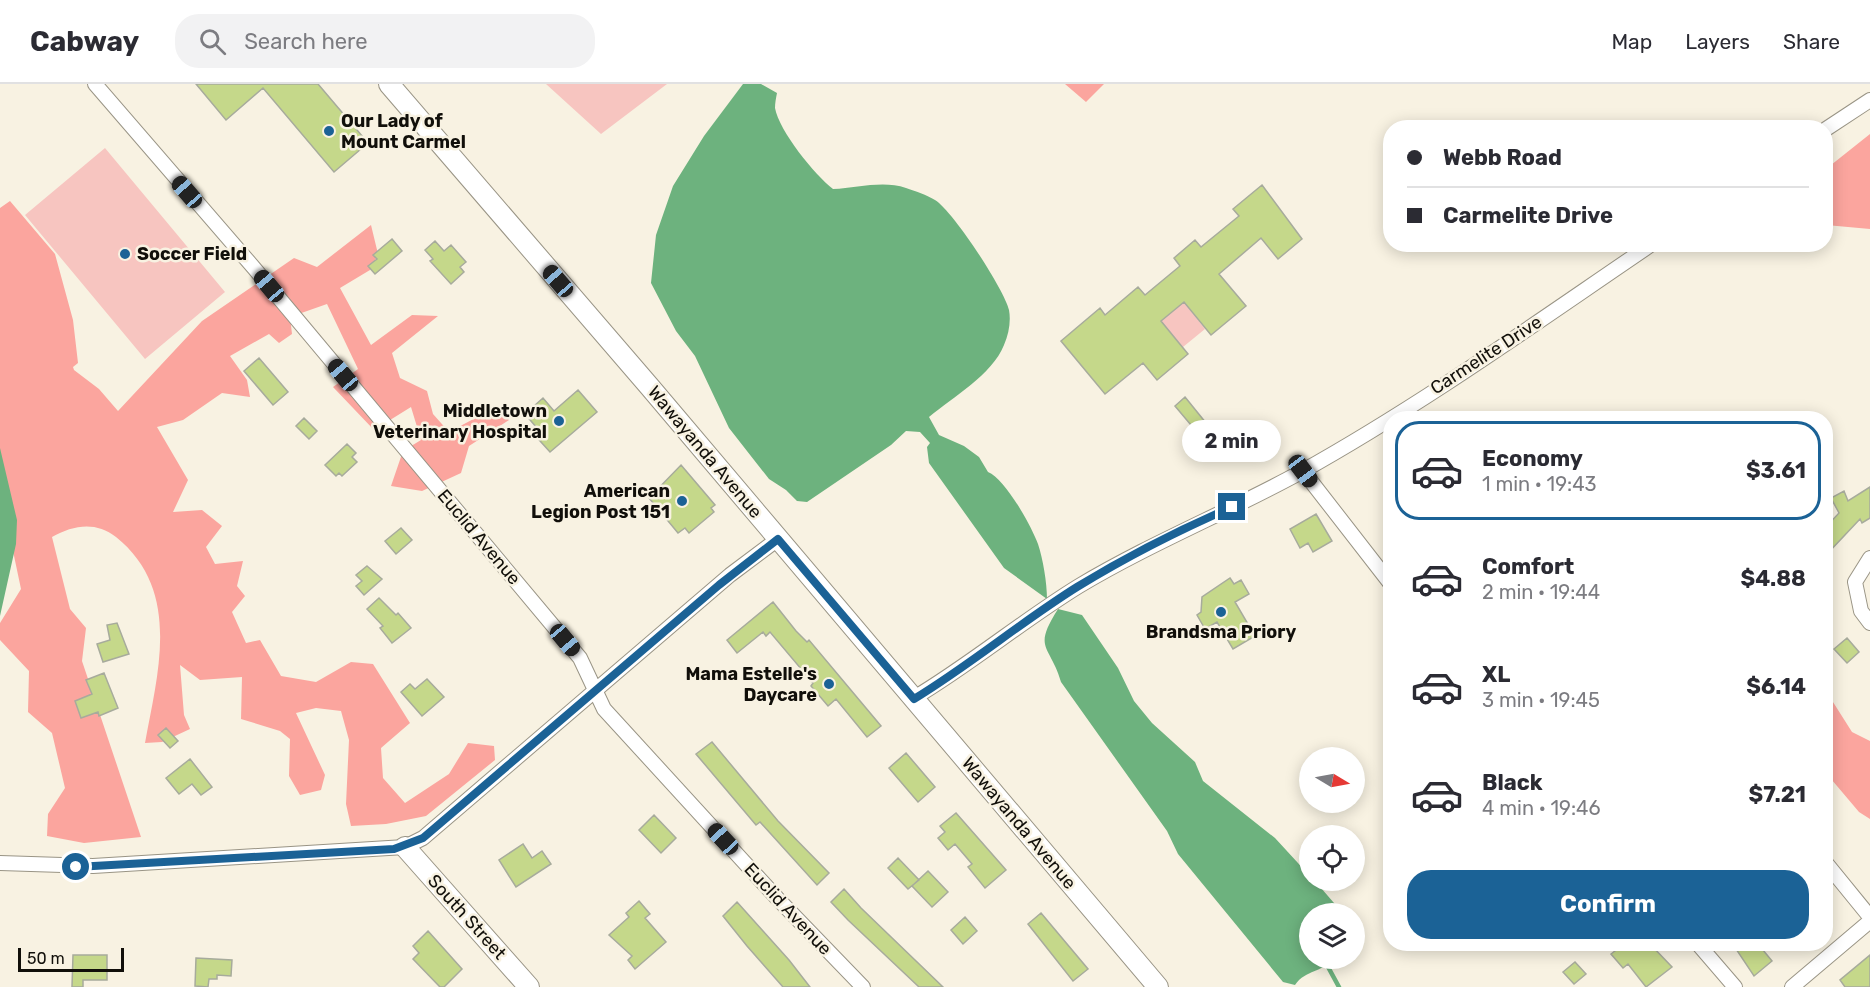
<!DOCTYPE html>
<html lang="en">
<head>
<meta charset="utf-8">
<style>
  :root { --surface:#fff; --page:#f2f2f3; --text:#2b2b33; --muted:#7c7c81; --line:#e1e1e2; --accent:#1b6296 }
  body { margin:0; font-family:Rubik,sans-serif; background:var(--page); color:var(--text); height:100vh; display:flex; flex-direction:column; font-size:22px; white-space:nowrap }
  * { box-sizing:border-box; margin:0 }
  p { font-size:20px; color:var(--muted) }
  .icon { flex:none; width:33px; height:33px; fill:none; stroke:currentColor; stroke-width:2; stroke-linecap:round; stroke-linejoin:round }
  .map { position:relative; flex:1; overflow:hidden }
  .panel { position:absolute; left:1383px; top:327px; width:450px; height:540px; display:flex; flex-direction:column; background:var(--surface); border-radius:24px; box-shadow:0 3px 15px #0003 }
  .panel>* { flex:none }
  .top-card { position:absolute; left:1383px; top:36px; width:450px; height:132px; border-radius:24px; box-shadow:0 3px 15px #0003; display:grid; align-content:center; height:132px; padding:0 24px; background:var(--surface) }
  .needle { width:39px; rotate:100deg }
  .tools { position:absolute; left:1299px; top:663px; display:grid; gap:12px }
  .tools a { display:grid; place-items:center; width:66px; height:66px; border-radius:50%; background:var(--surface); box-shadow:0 3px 15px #0003; font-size:30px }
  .scale { position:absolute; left:18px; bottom:15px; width:106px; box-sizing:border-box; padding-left:6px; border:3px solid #110f0a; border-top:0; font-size:16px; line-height:21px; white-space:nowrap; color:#110f0a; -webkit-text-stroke:4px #f8f2e2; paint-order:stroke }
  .end { position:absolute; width:27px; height:27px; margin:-14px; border:8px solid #1b6296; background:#fff; box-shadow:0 0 0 3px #fff }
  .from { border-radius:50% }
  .bubble { position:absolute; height:42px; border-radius:21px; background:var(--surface); box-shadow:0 3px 15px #0003; font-size:20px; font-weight:700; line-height:42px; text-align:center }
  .car { position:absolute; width:18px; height:36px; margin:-18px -9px; border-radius:8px; box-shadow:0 0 4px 2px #0007; background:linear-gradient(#222 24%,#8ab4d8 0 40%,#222 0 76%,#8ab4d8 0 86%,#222 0) }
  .top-card b { display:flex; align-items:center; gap:21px; height:57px; font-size:22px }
  .top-card b+b { border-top:2px solid var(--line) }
  .top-card i { width:15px; height:15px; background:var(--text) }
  ul { padding:10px 0 0; list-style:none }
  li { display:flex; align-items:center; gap:18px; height:99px; margin:0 12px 9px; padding:0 12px; border:3px solid transparent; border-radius:24px }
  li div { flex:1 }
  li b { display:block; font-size:22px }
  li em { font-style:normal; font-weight:700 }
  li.selected { border-color:var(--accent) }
  li>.icon { width:54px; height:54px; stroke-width:1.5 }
  .action { display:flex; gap:12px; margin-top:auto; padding:12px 24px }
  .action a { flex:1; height:69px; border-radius:24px; background:var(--accent); color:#fff; font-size:24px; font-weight:700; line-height:69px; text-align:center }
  header { display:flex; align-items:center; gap:36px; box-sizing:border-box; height:84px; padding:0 30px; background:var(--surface); border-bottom:2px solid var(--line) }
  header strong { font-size:28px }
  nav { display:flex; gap:33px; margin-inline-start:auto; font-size:21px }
  .search { width:420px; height:54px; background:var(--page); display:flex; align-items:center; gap:15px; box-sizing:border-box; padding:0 21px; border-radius:24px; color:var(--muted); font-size:22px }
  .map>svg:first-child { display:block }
  .green { fill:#f7c5c0 }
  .forest { fill:#fba59e }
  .water { fill:#6db27e }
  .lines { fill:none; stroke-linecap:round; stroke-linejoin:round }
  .stream { stroke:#6db27e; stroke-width:4.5 }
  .building { fill:#c5d88a; stroke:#a7ab9c; stroke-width:1.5 }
  .street-casing { stroke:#999485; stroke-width:16 }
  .secondary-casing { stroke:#999485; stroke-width:22 }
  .street { stroke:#fff; stroke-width:14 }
  .secondary { stroke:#fff; stroke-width:20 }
  .route { stroke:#1b6296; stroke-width:8 }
  .poi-dot { fill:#1b6296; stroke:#f8f2e2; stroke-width:2 }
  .labels { text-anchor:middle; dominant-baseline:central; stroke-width:5; stroke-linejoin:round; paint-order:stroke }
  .poi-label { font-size:18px; font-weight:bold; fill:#110f0a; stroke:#f8f2e2; text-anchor:end }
  .street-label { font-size:18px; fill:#110f0a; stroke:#f8f2e2 }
</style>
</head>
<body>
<header>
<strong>Cabway</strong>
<div class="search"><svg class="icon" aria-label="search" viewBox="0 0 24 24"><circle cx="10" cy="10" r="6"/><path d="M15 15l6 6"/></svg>Search here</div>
<nav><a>Map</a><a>Layers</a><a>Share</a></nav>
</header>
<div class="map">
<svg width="1870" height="903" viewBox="0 0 1870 903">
  <rect width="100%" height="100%" fill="#f8f2e2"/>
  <path class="green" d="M546 0H667L601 50Z
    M105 64 225 208 145 275 25 131Z
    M1184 218 1205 245 1183 263 1161 237Z"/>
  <path class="forest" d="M1065 0H1104L1086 18Z
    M1870 50V145L1826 141V85Z
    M10 117 55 170 73 236 78 279 73 283 74 286 99 305 118 327 202 237 294 174 317 183 371 141 378 170 370 186 340 204 371 261 412 231 438 232 392 269 400 294 427 307 433 330 449 348 498 322 509 336 469 362 461 389 422 407 391 402 403 367 421 356 411 323 374 346 333 303 358 285 327 220 290 233 292 250 279 259 269 250 230 272 247 296 250 313 222 309 183 336 157 343 188 396 173 428 202 426 222 442 206 463 215 480 243 477 237 502 245 512 232 528 246 559 260 556 281 592 316 598 351 578 373 580 410 639 381 664 383 694 405 719 449 690 468 659 494 662 495 676 426 732 386 740 351 742 346 720 349 656 341 627 316 624 296 629 325 691 321 706 300 711 289 692 290 655 280 647 241 635 242 593 200 596 180 581 184 631 190 645 162 658 145 659C158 588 182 506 116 453 96 437 73 441 52 453L70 525 86 544 82 577 141 753 84 759 47 752 48 730 65 704 52 649 28 628 29 587 0 556V539L21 505 13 467 0 484V124Z
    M1826 607 1852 648 1870 657V735L1859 728 1826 689Z"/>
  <path class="water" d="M743 0H761L777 9C776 14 775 19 775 24 779 47 815 91 833 105 857 104 883 96 906 104 915 107 927 111 935 116 953 127 1004 205 1009 226 1011 237 1009 250 1004 261 992 291 953 313 929 333L939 351 964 362 979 373 988 388C1005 395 1031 441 1038 460 1043 475 1047 499 1047 515L1004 484 929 379 927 363 930 359 920 348 906 347 891 361 807 418 797 417 786 406 769 395 729 344 695 272 676 247 651 199 656 151 673 102 704 52Z
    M0 364 17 436 16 460 0 532Z
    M1058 525 1082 531 1118 584 1134 617 1152 639 1195 678 1203 697 1275 754 1309 791 1310 796 1315 797 1334 819 1339 829 1310 830V874L1331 875C1323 889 1306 885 1295 901L1283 898 1178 770 1167 747 1061 598C1050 560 1032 566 1058 525Z"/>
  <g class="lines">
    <path class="stream" d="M1327 881 1339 903"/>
  </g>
  <path class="building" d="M196 0H318L368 59 334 88 263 4 226 36Z
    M1262 101 1302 155 1278 175 1261 154 1219 190 1246 222 1211 251 1184 218 1161 237 1188 270 1157 296 1143 279 1105 310 1061 257 1100 224 1105 231 1138 203 1145 211 1180 182 1174 174 1195 156 1201 163 1239 132 1233 125Z
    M392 155 402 167 375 190 368 182 377 175 373 171Z
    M435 157 444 167 451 161 466 178 460 183 464 188 451 200 430 177 433 175 425 166Z
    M259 274 288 308 273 321 244 287Z
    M578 306 597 328 550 368 532 348 537 344 525 330 543 314 554 327Z
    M1185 313 1206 339 1196 347 1175 322Z
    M304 334 317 347 309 355 296 342Z
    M347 360 356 369 352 373 357 378 342 392 339 389 336 392 325 381Z
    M681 381 715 421 711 424 714 428 689 449 685 444 678 449 649 414Z
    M1870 403V434L1862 439 1860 435 1826 471V443L1839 429 1831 414 1844 407 1848 417Z
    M1316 430 1332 457 1313 468 1308 459 1300 464 1290 445Z
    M401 444 412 456 396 470 385 457Z
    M367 482 382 495 364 511 356 502 362 497 356 491Z
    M1230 494 1234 500 1241 496 1249 510 1235 518 1255 552 1233 565 1217 538 1205 545 1197 531 1201 528 1202 513Z
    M379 514 396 531 398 529 411 544 392 559 380 544 383 542 367 525Z
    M773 518 796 547 807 558 809 556 881 642 867 653 836 615 828 622 811 602 813 599 770 548 766 552 763 548 737 569 727 556Z
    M117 539 129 570 103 578 97 560 110 556 107 541Z
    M1847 554 1859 568 1847 579 1834 565Z
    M104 589 118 624 99 632 98 628 81 634 75 617 92 610 86 596Z
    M427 595 444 613 422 632 401 608 410 600 415 605Z
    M166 644 178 657 170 664 158 651Z
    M712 658 778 737 829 789 817 801 760 738 756 741 696 670Z
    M906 669 935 703 918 718 889 684Z
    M190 675 212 703 201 711 192 700 179 710 166 694Z
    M956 729 1006 786 985 804 968 783 972 780 955 760 948 766 938 754 945 748 940 742Z
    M654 731 676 754 661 769 639 746Z
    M523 760 532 774 542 767 551 780 516 803 499 776Z
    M898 774 919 796 908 805 888 784Z
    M928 787 948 808 932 823 912 802Z
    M844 805 861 824 943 903H919L848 836 831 818Z
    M639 817 650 830 645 834 666 858 635 885 628 876 632 872 609 851 629 833 626 829Z
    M737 818 789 876 810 903H783L747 862 723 832Z
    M1041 829 1088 885 1073 897 1028 840Z
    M965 833 977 847 963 860 951 846Z
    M428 847 462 885 444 903H440L413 875 419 869 413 862Z
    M1624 860H1650L1672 883 1646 903 1628 880 1623 884 1611 870Z
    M1743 860H1758L1772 877 1754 892 1736 865Z
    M73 871H107V896H83V903H72Z
    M1870 871V903H1845L1840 896Z
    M196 874 232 876 231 892 217 891V895H209L208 903 195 902Z
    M1575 878 1586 890 1574 900 1563 888Z"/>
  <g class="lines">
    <g class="street-casing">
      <path id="street" d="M95 0 254 184 580 574 604 625 777 814 863 903
        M1826 45 1870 16
        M1303 387 1390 499
        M1870 474 1855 498 1861 527 1870 539
        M914 614C971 580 1022 537 1079 502 1151 459 1228 428 1301 388 1423 320 1537 238 1652 160
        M0 779 93 782 405 763 423 754 730 491 778 455
        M1826 779 1870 833
        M1698 860 1735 903
        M1792 903 1870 837"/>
    </g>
    <g class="secondary-casing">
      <path id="secondary" d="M389 0 649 302 1158 903
        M405 763 529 903"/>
    </g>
    <use href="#street" class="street"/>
    <use href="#secondary" class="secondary"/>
  </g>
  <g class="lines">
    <path class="route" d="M76 783 394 765 423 754 719 501 778 455 914 615C970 581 1021 538 1077 503 1126 473 1179 446 1232 423"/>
  </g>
  <g class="poi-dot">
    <circle cx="329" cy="47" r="6"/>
    <circle cx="125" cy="170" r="6"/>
    <circle cx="559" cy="337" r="6"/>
    <circle cx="682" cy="417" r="6"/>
    <circle cx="1221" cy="528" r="6"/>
    <circle cx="829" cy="600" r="6"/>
  </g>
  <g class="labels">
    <g class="poi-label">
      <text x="341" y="37" text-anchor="start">Our Lady of<tspan x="341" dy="21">Mount Carmel</tspan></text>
      <text x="137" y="170" text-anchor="start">Soccer Field</text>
      <text x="547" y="327">Middletown<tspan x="547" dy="21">Veterinary Hospital</tspan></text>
      <text x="670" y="407">American<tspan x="670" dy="21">Legion Post 151</tspan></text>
      <text x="1221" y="548" text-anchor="middle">Brandsma Priory</text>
      <text x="817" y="590">Mama Estelle's<tspan x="817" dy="21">Daycare</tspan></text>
    </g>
    <g class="street-label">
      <text transform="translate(1486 271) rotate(-33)">Carmelite Drive</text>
      <text transform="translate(705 368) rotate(50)">Wawayanda Avenue</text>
      <text transform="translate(479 453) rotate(50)">Euclid Avenue</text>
      <text transform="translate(1019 739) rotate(50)">Wawayanda Avenue</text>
      <text transform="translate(788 825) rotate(47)">Euclid Avenue</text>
      <text transform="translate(467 833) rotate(48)">South Street</text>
    </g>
  </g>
</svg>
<div class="tools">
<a><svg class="needle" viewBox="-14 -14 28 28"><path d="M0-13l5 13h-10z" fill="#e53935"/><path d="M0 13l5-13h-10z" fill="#7c7c81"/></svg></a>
<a><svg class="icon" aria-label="locate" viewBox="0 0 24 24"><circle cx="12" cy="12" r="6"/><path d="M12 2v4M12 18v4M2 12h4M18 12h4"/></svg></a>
<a><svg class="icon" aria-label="layers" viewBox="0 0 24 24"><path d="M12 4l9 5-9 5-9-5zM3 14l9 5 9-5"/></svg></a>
</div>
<div class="scale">50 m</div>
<i class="end from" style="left:76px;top:783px"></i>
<i class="end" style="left:1232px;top:423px"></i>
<div class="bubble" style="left:1182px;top:336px;width:99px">2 min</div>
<i class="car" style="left:187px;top:108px;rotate:319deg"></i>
<i class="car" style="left:558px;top:197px;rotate:319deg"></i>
<i class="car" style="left:269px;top:202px;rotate:320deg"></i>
<i class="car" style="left:343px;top:291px;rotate:320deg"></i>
<i class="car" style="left:1303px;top:387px;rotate:143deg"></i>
<i class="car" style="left:565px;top:556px;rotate:140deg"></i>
<i class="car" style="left:723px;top:755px;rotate:317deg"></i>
<div class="top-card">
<b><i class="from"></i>Webb Road</b>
<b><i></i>Carmelite Drive</b>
</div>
<section class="panel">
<ul>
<li class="selected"><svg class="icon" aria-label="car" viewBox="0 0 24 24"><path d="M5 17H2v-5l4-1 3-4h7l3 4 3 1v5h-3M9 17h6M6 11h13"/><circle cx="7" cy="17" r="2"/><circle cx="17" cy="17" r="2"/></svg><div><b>Economy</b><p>1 min · 19:43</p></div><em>$3.61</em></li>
<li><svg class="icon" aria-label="car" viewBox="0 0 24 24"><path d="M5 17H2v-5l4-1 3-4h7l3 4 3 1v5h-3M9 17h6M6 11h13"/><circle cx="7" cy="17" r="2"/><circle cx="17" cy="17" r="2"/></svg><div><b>Comfort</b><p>2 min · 19:44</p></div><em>$4.88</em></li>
<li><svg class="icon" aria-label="car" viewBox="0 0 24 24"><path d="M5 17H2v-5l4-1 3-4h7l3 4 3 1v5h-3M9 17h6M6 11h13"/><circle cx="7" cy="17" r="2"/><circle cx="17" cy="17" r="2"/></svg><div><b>XL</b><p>3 min · 19:45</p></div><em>$6.14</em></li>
<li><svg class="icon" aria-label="car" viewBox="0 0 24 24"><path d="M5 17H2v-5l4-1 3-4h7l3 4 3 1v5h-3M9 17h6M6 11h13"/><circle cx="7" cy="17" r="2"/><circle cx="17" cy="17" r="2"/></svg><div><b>Black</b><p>4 min · 19:46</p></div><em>$7.21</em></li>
</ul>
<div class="action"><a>Confirm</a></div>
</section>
</div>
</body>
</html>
